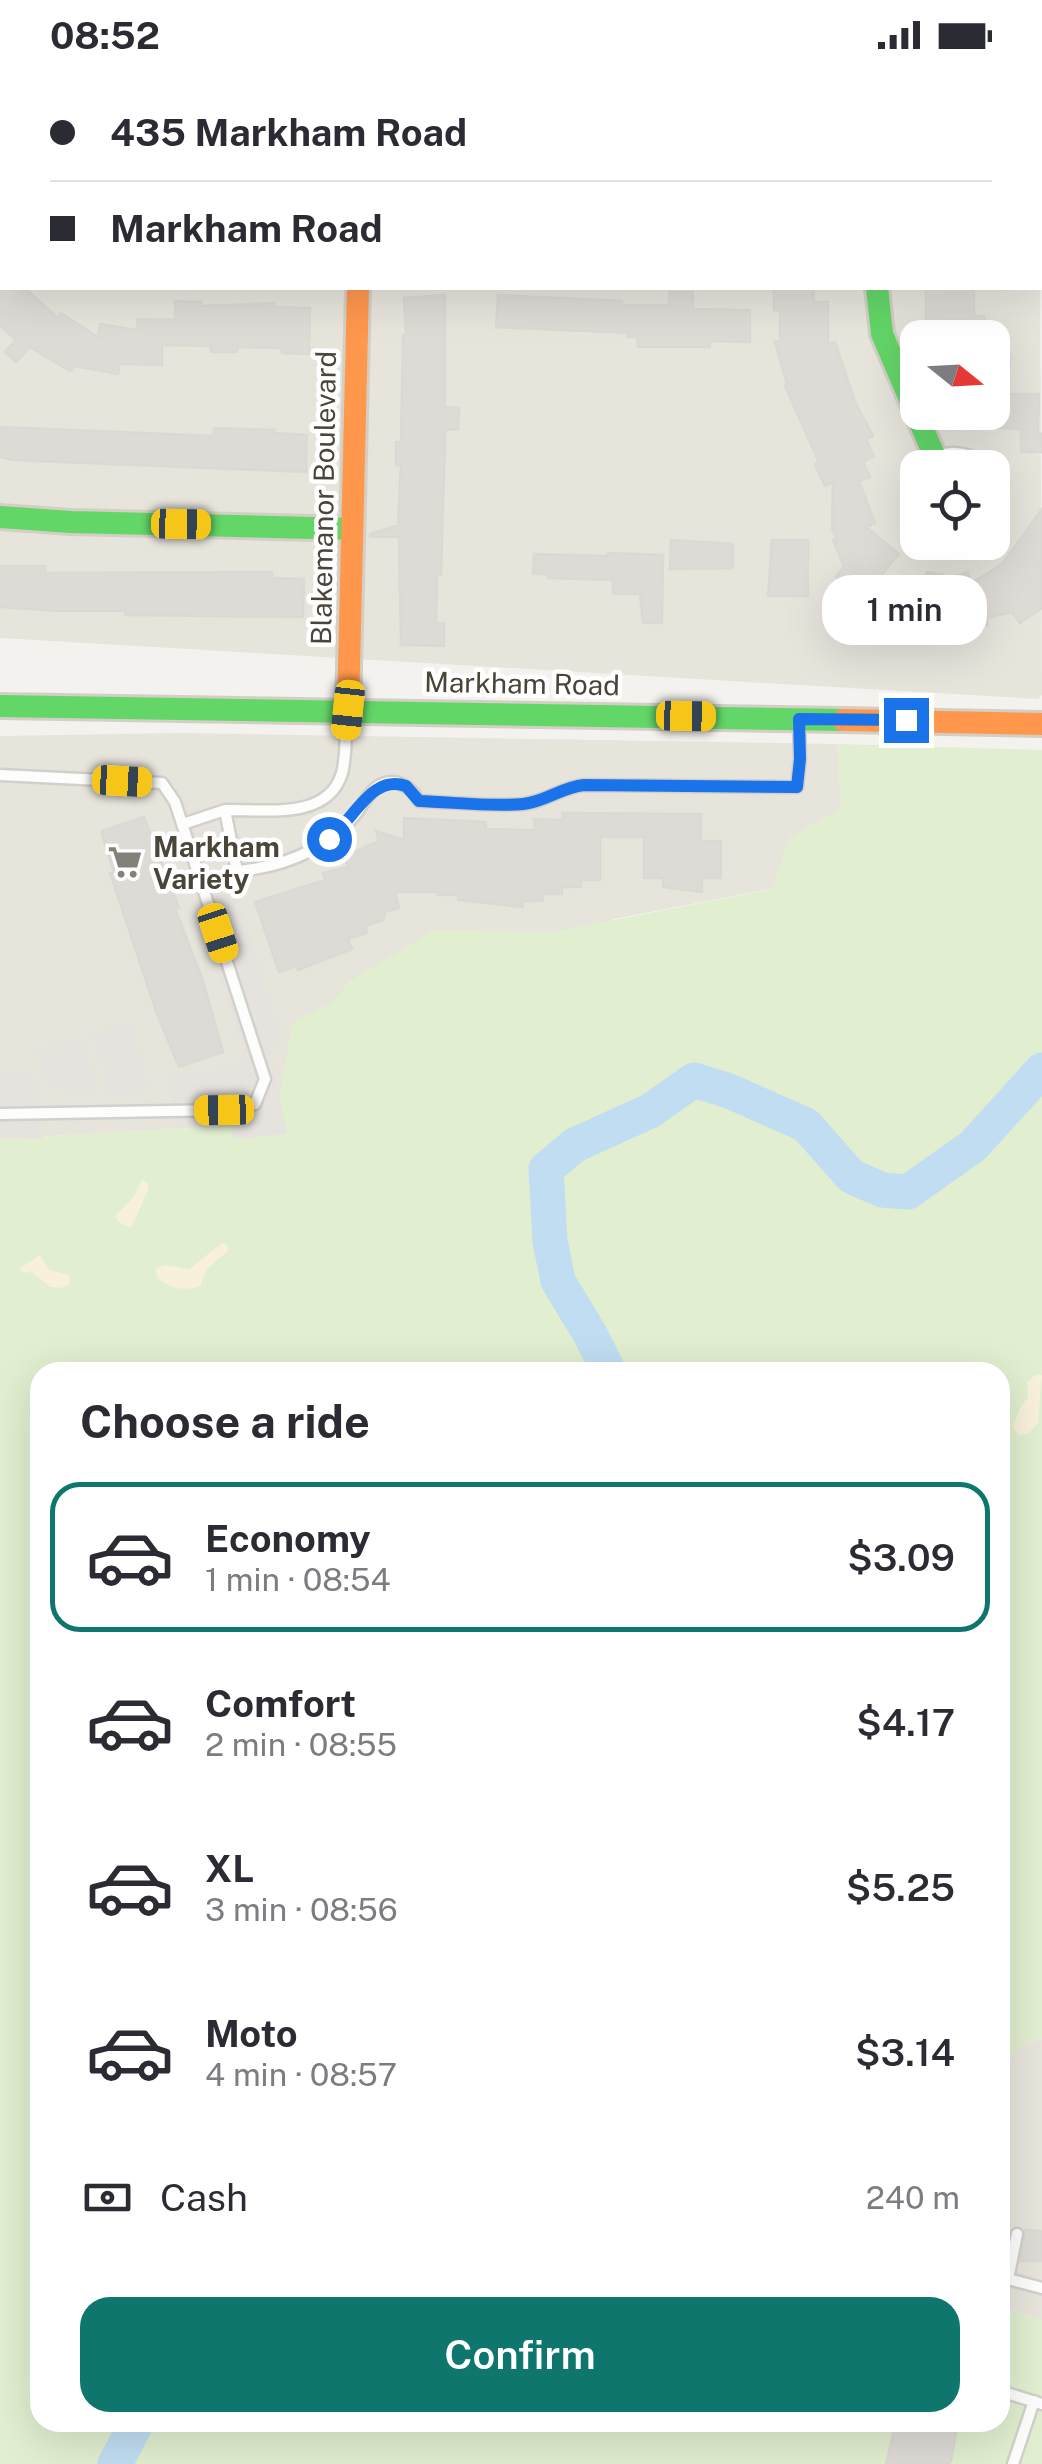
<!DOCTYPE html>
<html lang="en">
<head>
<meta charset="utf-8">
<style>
  :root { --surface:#fff; --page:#f2f2f3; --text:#2b2b33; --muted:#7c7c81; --line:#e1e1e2; --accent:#0f766e }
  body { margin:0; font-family:"Public Sans",sans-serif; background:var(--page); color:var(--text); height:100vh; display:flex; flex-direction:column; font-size:38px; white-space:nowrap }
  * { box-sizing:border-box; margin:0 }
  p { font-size:32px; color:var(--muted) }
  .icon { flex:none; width:55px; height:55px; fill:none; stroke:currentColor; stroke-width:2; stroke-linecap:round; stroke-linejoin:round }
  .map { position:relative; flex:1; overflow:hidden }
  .drawer { position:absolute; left:30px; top:1292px; width:980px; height:1070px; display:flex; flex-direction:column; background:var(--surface); border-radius:30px; box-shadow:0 10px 40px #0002 }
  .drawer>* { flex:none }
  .top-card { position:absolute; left:0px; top:0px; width:1042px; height:220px; box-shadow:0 10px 40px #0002; display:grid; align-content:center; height:220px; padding:0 50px; background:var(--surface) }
  .needle { width:65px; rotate:108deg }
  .tools { position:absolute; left:900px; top:250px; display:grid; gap:20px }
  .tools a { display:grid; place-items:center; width:110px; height:110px; border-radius:20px; background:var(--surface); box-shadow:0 10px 40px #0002; font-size:50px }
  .end { position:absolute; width:45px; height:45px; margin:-22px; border:12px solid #1a73e8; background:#fff; box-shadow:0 0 0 5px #fff }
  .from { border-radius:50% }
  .bubble { position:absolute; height:70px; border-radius:30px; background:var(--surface); box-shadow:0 10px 40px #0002; font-size:32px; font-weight:600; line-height:70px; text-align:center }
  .car { position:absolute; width:30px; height:60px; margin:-30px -15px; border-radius:12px; box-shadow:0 0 8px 2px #0007; background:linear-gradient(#f5c518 24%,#345 0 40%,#f5c518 0 76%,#345 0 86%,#f5c518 0) }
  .top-card b { display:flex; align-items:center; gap:35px; height:95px; font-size:38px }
  .top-card b+b { border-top:2px solid var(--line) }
  .top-card i { width:25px; height:25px; background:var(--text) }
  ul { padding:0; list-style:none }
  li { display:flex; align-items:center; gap:30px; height:150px; margin:0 20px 15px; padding:0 30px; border:5px solid transparent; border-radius:30px }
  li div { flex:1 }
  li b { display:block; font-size:38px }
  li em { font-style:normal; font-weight:600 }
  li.selected { border-color:var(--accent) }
  li>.icon { width:90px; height:90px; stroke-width:1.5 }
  h2 { padding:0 50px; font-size:45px; line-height:120px }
  .pay { display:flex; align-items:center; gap:25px; height:110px; padding:0 50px; font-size:38px }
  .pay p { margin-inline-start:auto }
  .action { display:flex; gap:20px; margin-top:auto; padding:20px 50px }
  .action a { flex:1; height:115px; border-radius:30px; background:var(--accent); color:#fff; font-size:40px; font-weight:600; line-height:115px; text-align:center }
  .status { display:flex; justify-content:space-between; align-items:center; height:70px; padding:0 50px; background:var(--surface); direction:ltr }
  .status svg { height:28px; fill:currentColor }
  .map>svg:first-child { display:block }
  .residential { fill:#e7e4dc; fill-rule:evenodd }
  .green { fill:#e1eecf }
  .sand { fill:#f7f0da }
  .parking { fill:#e6e3df }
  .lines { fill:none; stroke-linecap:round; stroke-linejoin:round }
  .river { stroke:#c0ddf1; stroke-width:35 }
  .building { fill:#dedbd6; stroke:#dcd9d4; stroke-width:2.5 }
  .lane-casing { stroke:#d2d0cb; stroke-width:15 }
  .street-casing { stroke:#d2d0cb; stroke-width:25 }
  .fast-casing { stroke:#d3cfc5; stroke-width:28 }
  .slow-casing { stroke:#d3cfc5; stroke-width:28 }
  .lane { stroke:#fdfdfc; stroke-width:10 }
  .street { stroke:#fdfdfc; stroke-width:20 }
  .fast { stroke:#63d668; stroke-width:22 }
  .slow { stroke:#ff974d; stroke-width:22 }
  .route { stroke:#1a73e8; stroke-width:12 }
  .labels { text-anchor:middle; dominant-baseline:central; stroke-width:9; stroke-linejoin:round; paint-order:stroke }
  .street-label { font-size:28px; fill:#4b4439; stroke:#fff }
  .poi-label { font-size:28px; font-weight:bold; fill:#4b4439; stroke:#fff; text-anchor:start }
</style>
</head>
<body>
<div class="status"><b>08:52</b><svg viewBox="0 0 49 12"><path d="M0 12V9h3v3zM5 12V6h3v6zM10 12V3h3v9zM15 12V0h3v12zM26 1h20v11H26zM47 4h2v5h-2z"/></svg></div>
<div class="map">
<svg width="1042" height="2394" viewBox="0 0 1042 2394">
  <rect width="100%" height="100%" fill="#f4f2ee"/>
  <path class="residential" d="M0 0H1042L1040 61V2H2V218H1040V199L1042 625 1038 629 0 568ZM918 268H992V342H918ZM918 398H992V472H918Z
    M182 663 837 674 847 804 614 849 276 1053 0 1069V666Z
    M1042 1968V2250L1000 2236V2000L1018 1978Z"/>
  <path class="green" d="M837 674 1042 680V1968L1018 1978 1000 2000V1302H40V2352H1000V2236L1042 2250V2394H0V1069L275 1053 292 953 333 932 348 912 434 860 553 862 771 819 790 767 842 738Z"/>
  <path class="sand" d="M142 1110 147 1112 149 1118 131 1158 118 1152 115 1146 133 1128Z
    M222 1173 227 1174 228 1181 207 1199 200 1216C183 1222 171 1218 157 1208L156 1198 165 1195 189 1199Z
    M40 1185 50 1200 70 1205 69 1214 62 1218 50 1217 32 1202 23 1203 19 1199Z
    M1036 1304 1042 1305 1038 1353 1028 1364 1019 1365 1013 1357 1020 1338 1028 1327 1027 1312Z"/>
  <path class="parking" d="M209 735 282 971 270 976 287 1064 234 1069 231 1052 173 1054 170 1006 247 996 170 746Z
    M131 953 149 1018 110 1028 93 963Z
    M82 967 99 1021 50 1019 36 980Z
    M33 1004 42 1069 0 1068V1005Z"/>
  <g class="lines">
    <path class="river" d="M609 1302 590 1264 558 1211 550 1171 546 1099 575 1075 650 1041 694 1010 729 1021 806 1055 851 1106 882 1120 908 1122 973 1076 1042 1000
      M115 2394 137 2352"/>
  </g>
  <path class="building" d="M0 218H25L58 248 61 243 98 267 100 254 137 260 138 249 175 250V231L202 232 201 236 275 233V237L310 238 309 284 282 283V278L237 277V282H211V276L162 275V295L120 294 118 304 74 296 70 301 30 277 16 292 5 282 16 270 0 256Z
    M774 218H813L814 232H828V274L835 272 855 332 873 366 866 369 874 386 863 392 870 407 859 411 875 453 866 457 899 484 866 523 858 517 854 522 836 507 844 496 833 470H837L832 459 833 412 825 416 815 394 819 392 785 316 787 315 775 272 780 271V240H774Z
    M926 218H974V246H984V268H938L939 264H926Z
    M669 222H693V239L750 240V272L710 271V277H638L637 267H628V263L496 257 498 225 622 231V235H669Z
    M445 225V337L459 338 458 359 445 360V369L441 505H437L436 553H444V576L401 575 399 467H370V464L398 455 401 395H396V372H401L403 265H406L404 228Z
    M992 285H1010L1009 324H1039L1038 362 1042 364V382H1021V359L999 358 1000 348 994 347 992 342Z
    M0 357 214 366V358L275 360V363L307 365 306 402 13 390 0 387Z
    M1042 439V538L1020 553 1012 542 987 548 988 555 974 558 973 551 963 554 951 507 968 502 970 511 977 510 1003 493Z
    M671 470 733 474V498L670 499Z
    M772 470H808V526H768Z
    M608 483 663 485 662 553H643L640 524H613V510L548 508V504H533L534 484 608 486Z
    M0 496H45V503L272 502V508L304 509 303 547 125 545V541H55L0 537Z
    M927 502 943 505 934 552 909 551 910 548 898 545 905 509 925 513Z
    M562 743 701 744V771H721V808H702V822L663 817V808H644V767H600V810H581V817H562V824H543V831H523V837L458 830V825H438V822H395L399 838 385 842 383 850 365 856 367 863 348 869 352 879 298 900 297 896 279 902 255 832 325 810 323 803 348 797 345 786 379 771 376 761 404 770V748L486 752V759L535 760 534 749 563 750Z
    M144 747 179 838 175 839 202 908 223 982 179 997 157 944 110 803 114 802 102 765V761Z
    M1025 2160 1042 2161V2191H1021Z
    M896 2352H958L951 2391 948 2394H886Z"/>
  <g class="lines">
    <g class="lane-casing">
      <path id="lane" d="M347 641C345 661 347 685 342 703 328 751 264 739 225 740L237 801C283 797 325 780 355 745 363 735 369 721 380 715 397 707 411 717 419 731 453 732 490 737 523 734 545 732 562 717 584 715L797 717 800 689 799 654
        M0 705 162 713 175 732 265 1009 255 1034 224 1040 0 1044
        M183 754 225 740
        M1017 2164 1008 2209 1042 2218
        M1000 2321 1042 2334
        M1013 2394 1034 2331"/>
    </g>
    <g class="street-casing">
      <path id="street" d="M105 2V0
        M362 2V0
        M623 2V0
        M877 2V0
        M930 398C946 384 964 385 980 398"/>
    </g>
    <g class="fast-casing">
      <path id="fast" d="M877 218 882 264 937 392
        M0 447 71 452 352 459
        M0 636 843 650"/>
    </g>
    <g class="slow-casing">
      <path id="slow" d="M348 640 358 218
        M843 650 1042 654"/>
    </g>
    <use href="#lane" class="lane"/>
    <use href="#street" class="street"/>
    <use href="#fast" class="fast"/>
    <use href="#slow" class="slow"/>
  </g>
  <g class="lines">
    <path class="route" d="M329 769C355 748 372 704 406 716L419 731C453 732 490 737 523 734 545 732 562 717 584 715L797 717 800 689 799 649 906 650"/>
  </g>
  <defs>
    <g id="supermarket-bare" transform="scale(2.7)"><path d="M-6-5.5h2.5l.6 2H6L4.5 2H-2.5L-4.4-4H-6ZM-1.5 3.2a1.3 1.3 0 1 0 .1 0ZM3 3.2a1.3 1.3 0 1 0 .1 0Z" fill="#868178" stroke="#fff" stroke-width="2.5" paint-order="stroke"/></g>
  </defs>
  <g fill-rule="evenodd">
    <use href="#supermarket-bare" x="125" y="792"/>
  </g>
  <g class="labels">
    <g class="street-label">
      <text transform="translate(323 428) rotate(-89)">Blakemanor Boulevard</text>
      <text transform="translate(522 613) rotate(1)">Markham Road</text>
    </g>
    <g class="poi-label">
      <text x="153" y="776">Markham<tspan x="153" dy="32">Variety</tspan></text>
    </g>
  </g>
</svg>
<div class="tools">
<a><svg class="needle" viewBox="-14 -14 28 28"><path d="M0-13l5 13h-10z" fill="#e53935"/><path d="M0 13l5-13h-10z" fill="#7c7c81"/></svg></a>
<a><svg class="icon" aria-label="locate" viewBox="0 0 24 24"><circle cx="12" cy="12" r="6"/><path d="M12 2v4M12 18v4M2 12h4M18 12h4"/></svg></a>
</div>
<i class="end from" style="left:329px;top:769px"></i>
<i class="end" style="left:906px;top:650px"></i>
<div class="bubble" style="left:822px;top:505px;width:165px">1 min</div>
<i class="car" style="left:181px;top:454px;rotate:91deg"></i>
<i class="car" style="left:348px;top:640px;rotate:186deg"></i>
<i class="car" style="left:686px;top:646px;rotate:91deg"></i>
<i class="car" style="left:122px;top:711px;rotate:93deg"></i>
<i class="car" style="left:218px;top:863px;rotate:162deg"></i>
<i class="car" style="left:224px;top:1040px;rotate:269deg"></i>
<div class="top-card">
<b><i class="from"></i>435 Markham Road</b>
<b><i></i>Markham Road</b>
</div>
<section class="drawer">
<h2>Choose a ride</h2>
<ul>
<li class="selected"><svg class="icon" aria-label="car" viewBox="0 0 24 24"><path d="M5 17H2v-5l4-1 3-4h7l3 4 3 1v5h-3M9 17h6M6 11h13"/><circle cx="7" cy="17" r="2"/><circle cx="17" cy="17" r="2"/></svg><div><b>Economy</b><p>1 min · 08:54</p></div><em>$3.09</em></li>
<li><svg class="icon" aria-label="car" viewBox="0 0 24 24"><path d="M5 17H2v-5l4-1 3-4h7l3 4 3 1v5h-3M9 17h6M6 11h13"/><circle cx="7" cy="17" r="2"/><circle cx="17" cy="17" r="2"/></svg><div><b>Comfort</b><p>2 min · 08:55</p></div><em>$4.17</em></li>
<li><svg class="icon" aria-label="car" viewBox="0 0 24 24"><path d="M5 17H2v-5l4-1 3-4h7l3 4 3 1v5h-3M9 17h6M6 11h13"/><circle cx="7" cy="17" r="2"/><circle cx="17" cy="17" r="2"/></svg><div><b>XL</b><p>3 min · 08:56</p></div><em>$5.25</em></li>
<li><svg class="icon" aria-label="car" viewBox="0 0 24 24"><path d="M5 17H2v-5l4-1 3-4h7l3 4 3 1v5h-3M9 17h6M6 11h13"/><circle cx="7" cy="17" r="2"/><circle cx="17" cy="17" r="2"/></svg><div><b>Moto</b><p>4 min · 08:57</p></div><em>$3.14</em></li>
</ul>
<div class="pay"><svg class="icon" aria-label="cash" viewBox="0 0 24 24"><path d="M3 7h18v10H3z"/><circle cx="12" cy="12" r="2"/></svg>Cash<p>240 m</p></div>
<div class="action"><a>Confirm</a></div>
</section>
</div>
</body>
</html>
